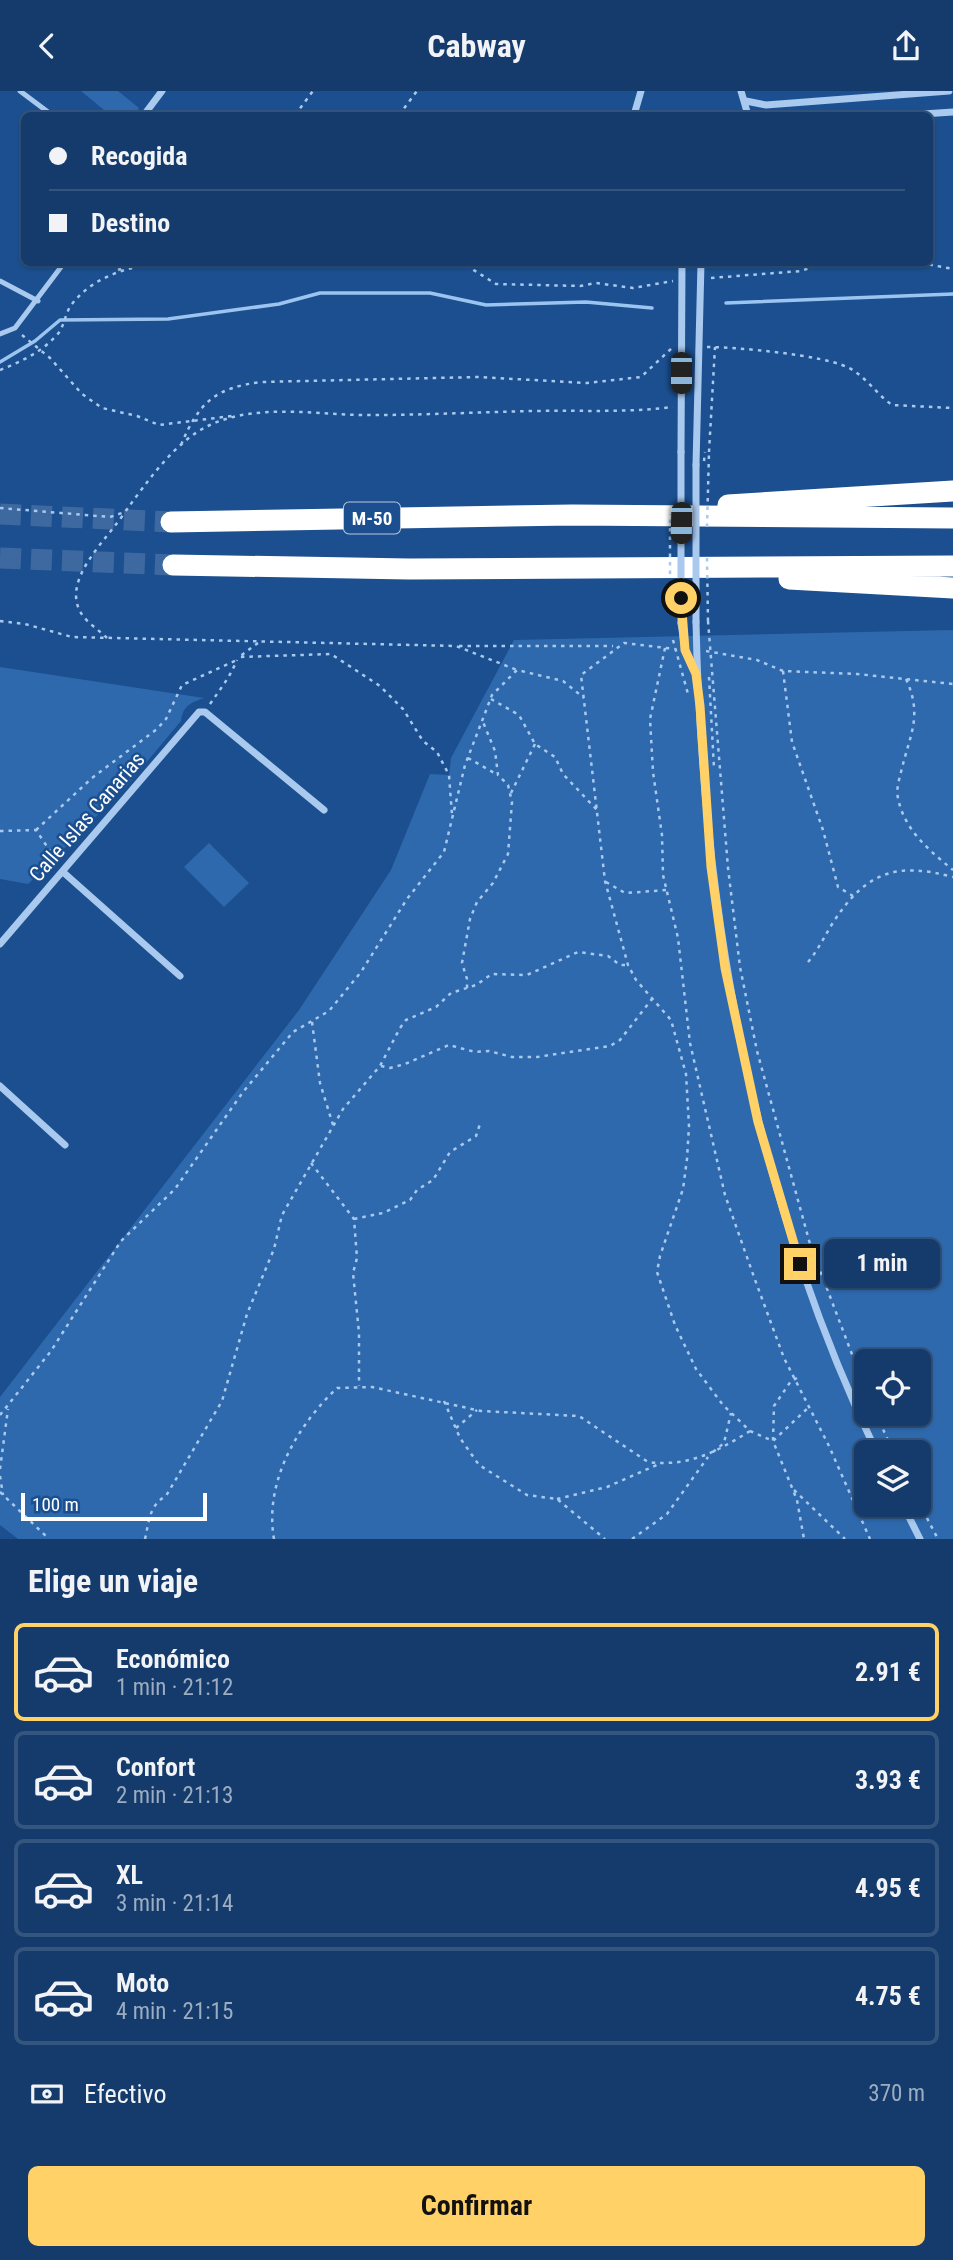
<!DOCTYPE html>
<html lang="es">
<head>
<meta charset="utf-8">
<style>
  :root { --surface:#143b6b; --page:#214673; --text:#f1f3f6; --muted:#9dadc1; --line:#33557e; --accent:#ffd166 }
  body { margin:0; font-family:"Roboto Condensed",sans-serif; background:var(--page); color:var(--text); height:100vh; display:flex; flex-direction:column; font-size:26px; white-space:nowrap }
  * { box-sizing:border-box; margin:0 }
  p { font-size:23px; color:var(--muted) }
  .icon { flex:none; width:38px; height:38px; fill:none; stroke:currentColor; stroke-width:2; stroke-linecap:round; stroke-linejoin:round }
  .map { position:relative; height:1448px; overflow:hidden }
  .side { display:flex; flex-direction:column; background:var(--surface); flex:1 }
  .side>* { flex:none }
  .top-card { position:absolute; left:21px; top:21px; width:912px; height:154px; border-radius:10px; box-shadow:0 2px 5px #0004,0 0 0 2px var(--line); display:grid; align-content:center; height:154px; padding:0 28px; background:var(--surface) }
  .tools { position:absolute; left:854px; top:1258px; display:grid; gap:14px }
  .tools a { display:grid; place-items:center; width:77px; height:77px; border-radius:10px; background:var(--surface); box-shadow:0 2px 5px #0004,0 0 0 2px var(--line); font-size:35px }
  .scale { position:absolute; left:21px; bottom:18px; width:186px; box-sizing:border-box; padding-left:7px; border:4px solid #fff; border-top:0; font-size:19px; line-height:24px; white-space:nowrap; color:#fff; -webkit-text-stroke:5px #1b4f8f; paint-order:stroke }
  .end { position:absolute; width:32px; height:32px; margin:-16px; border:9px solid #ffd166; background:#111; box-shadow:0 0 0 4px #111 }
  .from { border-radius:50% }
  .bubble { position:absolute; height:49px; border-radius:10px; background:var(--surface); box-shadow:0 2px 5px #0004,0 0 0 2px var(--line); font-size:23px; font-weight:700; line-height:49px; text-align:center }
  .car { position:absolute; width:21px; height:42px; margin:-21px -10px; border-radius:9px; box-shadow:0 0 5px 2px #0007; background:linear-gradient(#222 24%,#8ab4d8 0 40%,#222 0 76%,#8ab4d8 0 86%,#222 0) }
  .top-card b { display:flex; align-items:center; gap:24px; height:66px; font-size:26px }
  .top-card b+b { border-top:2px solid var(--line) }
  .top-card i { width:18px; height:18px; background:var(--text) }
  ul { padding:0; list-style:none }
  li { display:flex; align-items:center; gap:21px; height:98px; margin:0 14px 10px; padding:0 14px; border:4px solid var(--line); border-radius:10px }
  li div { flex:1 }
  li b { display:block; font-size:26px }
  li em { font-style:normal; font-weight:700 }
  li.current { border-color:var(--accent) }
  li>.icon { width:63px; height:63px; stroke-width:1.5 }
  h2 { padding:0 28px; font-size:32px; line-height:84px }
  .pay { display:flex; align-items:center; gap:18px; height:77px; padding:0 28px; font-size:26px }
  .pay p { margin-inline-start:auto }
  .button { display:flex; gap:14px; margin-top:auto; padding:14px 28px }
  .button a { flex:1; height:80px; border-radius:10px; background:var(--accent); color:#111; font-size:28px; font-weight:700; line-height:80px; text-align:center }
  header { display:flex; justify-content:space-between; align-items:center; height:91px; padding:0 28px; background:var(--surface); font-size:32px; font-weight:700 }
  .map>svg:first-child { display:block }
  .green { fill:#2e69ad; fill-rule:evenodd }
  .lines { fill:none; stroke-linecap:round; stroke-linejoin:round }
  .stream { stroke:#9cc4f0; stroke-width:3.5 }
  .motorway-tunnel { stroke:#3d69a0; stroke-width:21; stroke-dasharray:21 10; stroke-linecap:butt }
  .path { stroke:#a9c9ee; stroke-width:2.5; stroke-dasharray:3.5 5; stroke-linecap:butt }
  .service { stroke:#a9c9ee; stroke-width:5 }
  .minor { stroke:#a9c9ee; stroke-width:7 }
  .motorway { stroke:#fff; stroke-width:21 }
  .path-bridge { stroke:#a9c9ee; stroke-width:2.5; stroke-dasharray:3.5 5; stroke-linecap:butt }
  .minor-bridge { stroke:#a9c9ee; stroke-width:7 }
  .route { stroke:#ffd166; stroke-width:9 }
  .labels { text-anchor:middle; dominant-baseline:central; stroke-width:5; stroke-linejoin:round; paint-order:stroke }
  .shield { fill:#1b4f8f; stroke:#bbcadd; stroke-width:2 }
  .shield-label { font-size:19px; font-weight:bold; fill:#fff }
  .street-label { font-size:21px; fill:#fff; stroke:#1b4f8f }
</style>
</head>
<body>
<header><svg class="icon" aria-label="back" viewBox="0 0 24 24"><path d="M15 5l-7 7 7 7"/></svg>Cabway<svg class="icon" aria-label="share" viewBox="0 0 24 24"><path d="M12 15V3M7 8l5-5 5 5M5 13v7h14v-7"/></svg></header>
<div class="map">
<svg width="953" height="1448" viewBox="0 0 953 1448">
  <rect width="100%" height="100%" fill="#1b4f8f"/>
  <path class="green" d="M81 0H118L139 17 133 24H110Z
    M953 539V1448H18L0 1434V1306L299 919 391 779 430 683 449 684 451 667 514 549ZM866 1270H919V1323H866ZM866 1362H919V1414H866Z
    M0 576 204 607C190 612 183 615 181 630L124 698 28 793 0 788Z
    M209 752 249 792 224 816 184 776Z"/>
  <g class="lines">
    <path class="stream" d="M726 212 953 203
      M0 271 35 250 60 229 168 228 279 213 320 202H430L486 214 586 211 652 217"/>
    <path class="motorway-tunnel" d="M0 423 171 431
      M0 467 173 474"/>
    <path class="path" d="M295 24 313 0
      M399 24 417 0
      M424 172 464 173 496 193 580 195 596 192 633 197 673 190
      M921 172 953 178
      M118 179 133 172
      M711 187 801 180 824 172
      M22 244 50 267 82 303 102 317 137 325 159 334 232 325
      M707 256C737 256 822 264 847 276 866 285 876 303 892 314L953 317
      M0 279C20 271 40 262 55 246 65 237 64 223 72 213 93 186 125 177 157 172
      M181 354C199 311 215 297 261 291L478 286 587 292 641 286 673 256
      M709 361 715 256
      M0 417 110 426 125 421C147 391 175 350 210 334 260 311 321 325 374 324 427 324 481 321 534 320 583 319 624 322 673 316
      M0 530 25 533 72 546 456 555 517 579
      M708 530 728 777 740 876 757 960 810 1153 866 1300
      M107 547C100 540 89 533 83 525 58 491 107 449 125 421
      M673 549 688 603
      M258 552 239 566 331 563 380 595 403 618 423 650 437 661 449 684 452 724
      M459 555H613
      M665 557 650 628 653 681 662 744 663 784 678 847 690 952 701 1000 725 1104 754 1186 784 1267 829 1355 870 1448
      M706 560 757 569 783 580 857 583 953 593
      M783 580 792 651 823 739 838 796 853 805
      M709 586 714 677
      M906 588C923 625 910 643 901 681 899 689 896 699 898 707 904 739 930 760 953 779
      M491 608 519 624 535 653 555 666 563 683 597 719
      M210 613C221 597 230 586 237 569
      M468 667 498 684
      M511 702 535 653
      M36 739 92 687 157 638 166 628 182 594 237 569
      M0 740 36 739 58 772
      M606 791 625 802 667 799
      M808 871C819 858 825 844 834 830 867 780 897 771 953 786
      M467 897V888L462 872 470 828 477 811 493 792 508 763 512 711 508 694 498 684 495 660 483 631
      M312 931 320 992 333 1034
      M381 975 390 977 405 973 449 954 475 961 489 960 512 966H537L610 955 620 949 652 908
      M311 1072 354 1128 357 1167 353 1182 359 1242V1295
      M354 1128 383 1122 410 1109 417 1099 433 1089 450 1061 476 1045 480 1033
      M797 1287 791 1290 774 1315 773 1350 797 1409 804 1448
      M444 1310 460 1347 479 1374 527 1404 557 1408 605 1448
      M876 1323 894 1362
      M0 1324 51 1260 121 1150 175 1098 243 1001 293 941 329 920 361 881 407 808 444 761 465 674 492 604 517 579 563 590 584 607
      M456 1337 477 1319
      M750 1340 773 1350 810 1315
      M713 1361 724 1352 731 1322
      M0 1378 8 1318
      M0 1385 3 1404
      M794 1399 845 1448
      M0 1401 49 1448
      M557 1408 607 1396 659 1373
      M919 1412 938 1448
      M145 1448C149 1431 149 1414 166 1405L222 1310 247 1223 274 1158 282 1124 343 1018 380 975 400 937 406 929 436 916 451 902 476 894 492 883 527 884 578 861 608 865 620 874H628
      M274 1448C264 1391 297 1335 337 1297L372 1296 481 1320 579 1325 648 1371C689 1376 716 1361 750 1340L723 1314 696 1278 675 1234 657 1181 660 1165 683 1098 687 1068 689 1035 686 983 671 929 636 889 628 874 605 790 581 584 624 552 675 558
      M632 1448 667 1423 708 1366"/>
    <path class="service" d="M20 0 52 24
      M0 190 38 210
      M0 243 15 237 64 172"/>
    <path class="minor" d="M741 0 748 24
      M746 10 766 14 949 0
      M144 24 162 0
      M634 24 641 0
      M908 24 953 21
      M681 361 682 172
      M696 374 701 172
      M696 531C702 818 752 1102 877 1362
      M681 532 685 559 694 579
      M63 781 180 885
      M0 853 199 621H205L324 719
      M0 995 65 1054
      M903 1414 920 1448"/>
    <path class="motorway" d="M728 414 953 400
      M171 431 572 424 953 427
      M173 474 409 478 953 475
      M789 488 953 497"/>
    <path class="path-bridge" d="M704 370 705 361
      M707 436 709 361
      M707 467 708 530
      M670 483V423"/>
    <path class="minor-bridge" d="M681 361V532
      M696 374V531"/>
  </g>
  <g class="lines">
    <path class="route" d="M681 507 685 559 696 583 700 615 711 776 725 877 758 1031 800 1173"/>
  </g>
  <g class="labels">
    <rect class="shield" x="344" y="411.5" width="56" height="31" rx="5"/>
    <g class="shield-label">
      <text x="372" y="427">M-50</text>
    </g>
    <g class="street-label">
      <text transform="translate(87 726) rotate(-49)">Calle Islas Canarias</text>
    </g>
  </g>
</svg>
<div class="tools">
<a><svg class="icon" aria-label="locate" viewBox="0 0 24 24"><circle cx="12" cy="12" r="6"/><path d="M12 2v4M12 18v4M2 12h4M18 12h4"/></svg></a>
<a><svg class="icon" aria-label="layers" viewBox="0 0 24 24"><path d="M12 4l9 5-9 5-9-5zM3 14l9 5 9-5"/></svg></a>
</div>
<div class="scale">100 m</div>
<i class="end from" style="left:681px;top:507px"></i>
<i class="end" style="left:800px;top:1173px"></i>
<div class="bubble" style="left:824px;top:1148px;width:116px">1 min</div>
<i class="car" style="left:681px;top:282px;rotate:180deg"></i>
<i class="car" style="left:681px;top:432px;rotate:181deg"></i>
<div class="top-card">
<b><i class="from"></i>Recogida</b>
<b><i></i>Destino</b>
</div>
</div>
<section class="side">
<h2>Elige un viaje</h2>
<ul>
<li class="current"><svg class="icon" aria-label="car" viewBox="0 0 24 24"><path d="M5 17H2v-5l4-1 3-4h7l3 4 3 1v5h-3M9 17h6M6 11h13"/><circle cx="7" cy="17" r="2"/><circle cx="17" cy="17" r="2"/></svg><div><b>Económico</b><p>1 min · 21:12</p></div><em>2.91 €</em></li>
<li><svg class="icon" aria-label="car" viewBox="0 0 24 24"><path d="M5 17H2v-5l4-1 3-4h7l3 4 3 1v5h-3M9 17h6M6 11h13"/><circle cx="7" cy="17" r="2"/><circle cx="17" cy="17" r="2"/></svg><div><b>Confort</b><p>2 min · 21:13</p></div><em>3.93 €</em></li>
<li><svg class="icon" aria-label="car" viewBox="0 0 24 24"><path d="M5 17H2v-5l4-1 3-4h7l3 4 3 1v5h-3M9 17h6M6 11h13"/><circle cx="7" cy="17" r="2"/><circle cx="17" cy="17" r="2"/></svg><div><b>XL</b><p>3 min · 21:14</p></div><em>4.95 €</em></li>
<li><svg class="icon" aria-label="car" viewBox="0 0 24 24"><path d="M5 17H2v-5l4-1 3-4h7l3 4 3 1v5h-3M9 17h6M6 11h13"/><circle cx="7" cy="17" r="2"/><circle cx="17" cy="17" r="2"/></svg><div><b>Moto</b><p>4 min · 21:15</p></div><em>4.75 €</em></li>
</ul>
<div class="pay"><svg class="icon" aria-label="cash" viewBox="0 0 24 24"><path d="M3 7h18v10H3z"/><circle cx="12" cy="12" r="2"/></svg>Efectivo<p>370 m</p></div>
<div class="button"><a>Confirmar</a></div>
</section>
</body>
</html>
